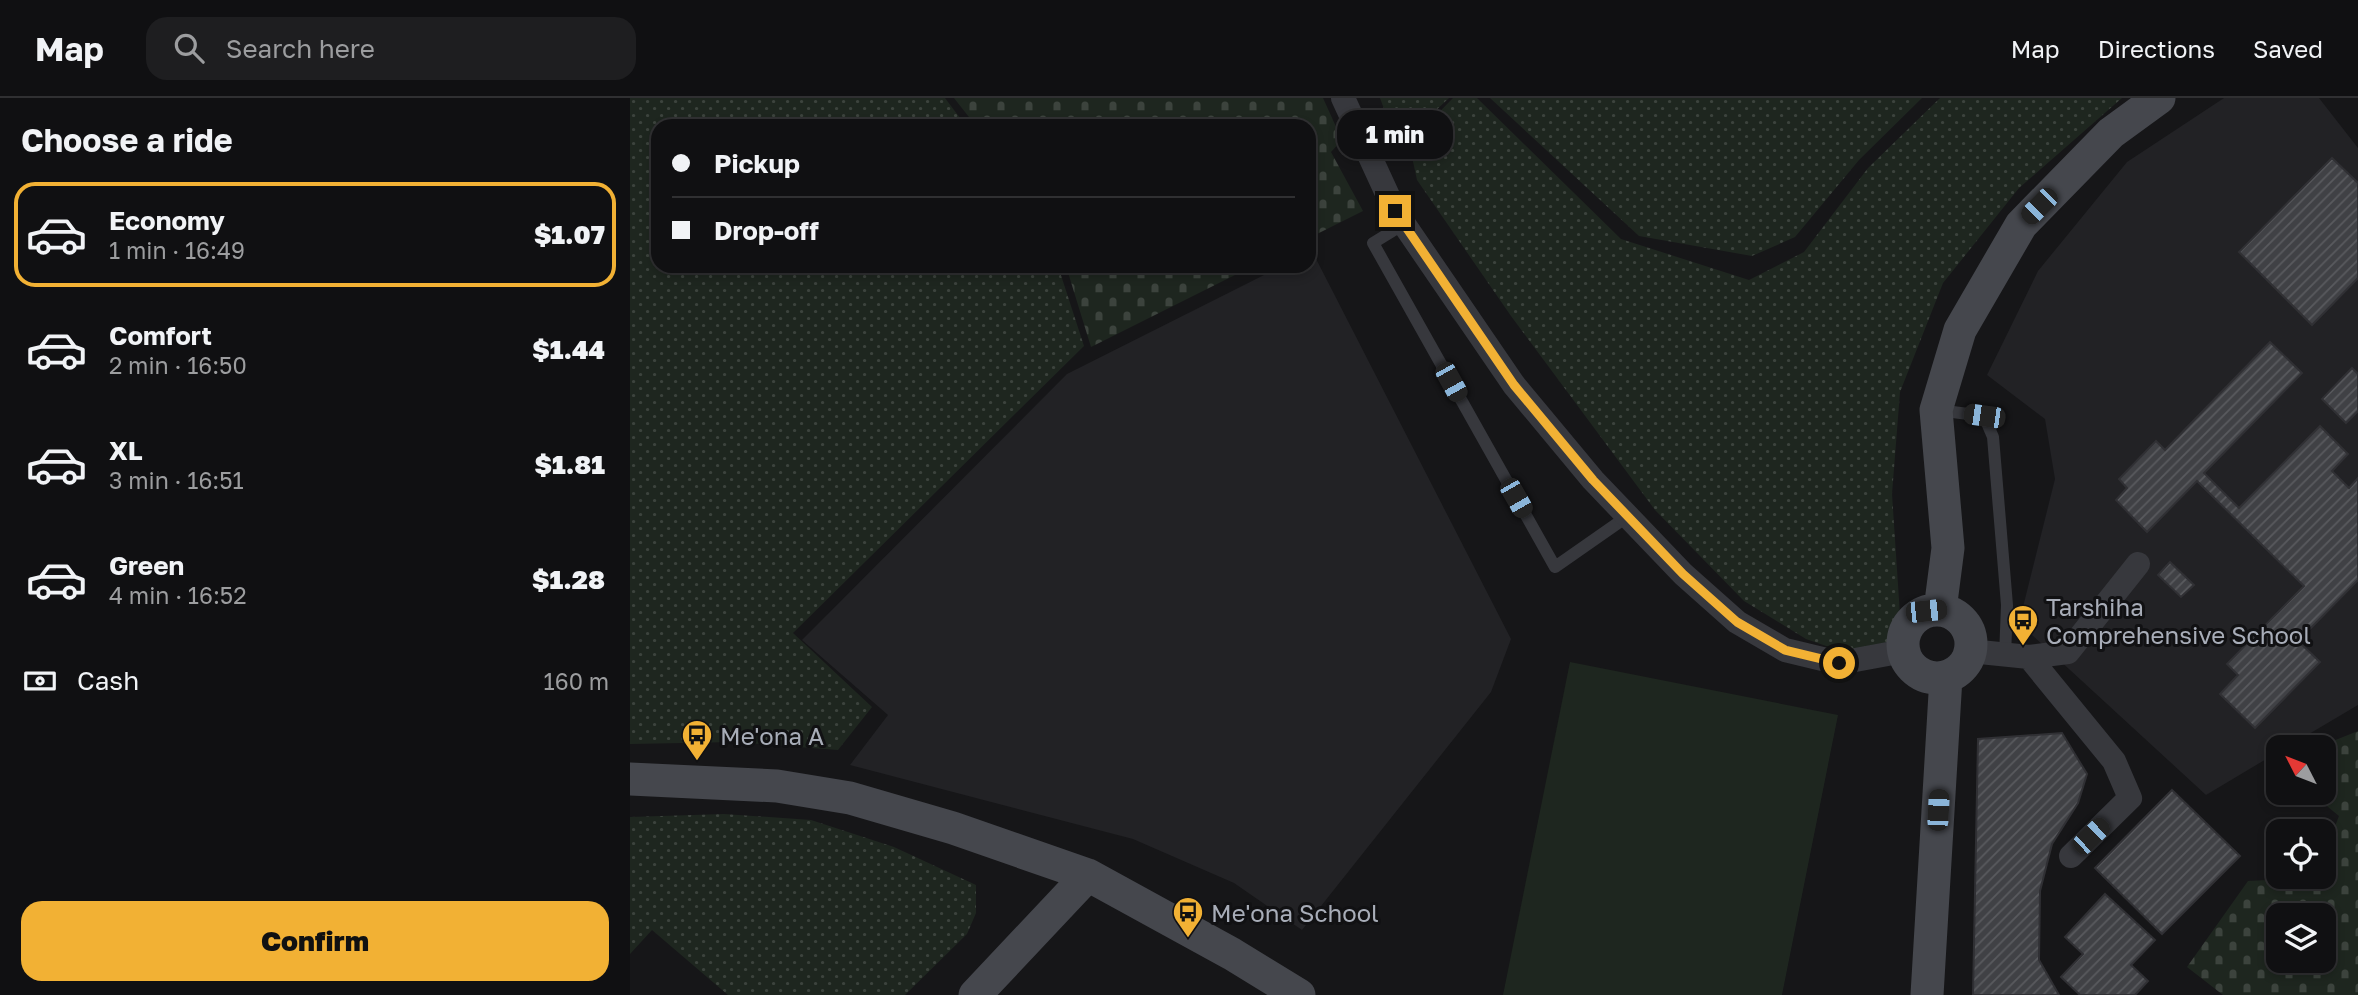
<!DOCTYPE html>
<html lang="en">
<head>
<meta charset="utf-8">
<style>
  :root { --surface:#101012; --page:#1e1e20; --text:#f1f3f6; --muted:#9c9d9f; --line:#303032; --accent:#f2b134 }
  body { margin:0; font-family:"Golos Text",sans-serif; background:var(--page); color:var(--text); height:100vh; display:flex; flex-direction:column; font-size:26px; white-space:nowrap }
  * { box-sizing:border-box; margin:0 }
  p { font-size:23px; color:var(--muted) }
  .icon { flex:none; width:38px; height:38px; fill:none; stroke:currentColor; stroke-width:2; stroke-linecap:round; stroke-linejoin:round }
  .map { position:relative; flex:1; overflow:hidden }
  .sheet { display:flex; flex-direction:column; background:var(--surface); width:630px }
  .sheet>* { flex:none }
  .guide { position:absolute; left:21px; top:21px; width:665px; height:154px; border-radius:21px; box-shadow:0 4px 10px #0003,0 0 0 2px var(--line); display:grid; align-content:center; height:154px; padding:0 21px; background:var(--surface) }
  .needle { width:46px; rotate:312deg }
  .controls { position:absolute; left:1636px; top:637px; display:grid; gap:14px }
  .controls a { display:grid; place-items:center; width:70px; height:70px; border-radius:14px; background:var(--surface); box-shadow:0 4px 10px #0003,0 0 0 2px var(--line); font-size:35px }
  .end { position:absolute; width:32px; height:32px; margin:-16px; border:9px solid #f2b134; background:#111; box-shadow:0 0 0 4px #111 }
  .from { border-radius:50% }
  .bubble { position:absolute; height:49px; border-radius:21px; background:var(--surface); box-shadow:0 4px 10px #0003,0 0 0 2px var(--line); font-size:23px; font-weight:800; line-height:49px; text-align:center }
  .car { position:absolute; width:21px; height:42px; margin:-21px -10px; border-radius:9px; box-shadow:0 0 5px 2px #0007; background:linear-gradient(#222 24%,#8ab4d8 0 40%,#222 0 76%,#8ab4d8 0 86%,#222 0) }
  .guide b { display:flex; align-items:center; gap:24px; height:66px; font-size:26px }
  .guide b+b { border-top:2px solid var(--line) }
  .guide i { width:18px; height:18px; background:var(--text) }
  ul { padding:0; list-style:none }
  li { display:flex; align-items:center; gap:21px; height:105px; margin:0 14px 10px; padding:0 7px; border:4px solid transparent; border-radius:21px }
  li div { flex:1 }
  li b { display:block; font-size:26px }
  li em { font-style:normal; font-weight:800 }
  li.on { border-color:var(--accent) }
  li>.icon { width:63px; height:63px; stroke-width:1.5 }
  h2 { padding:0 21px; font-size:32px; line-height:84px }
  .pay { display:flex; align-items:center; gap:18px; height:77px; padding:0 21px; font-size:26px }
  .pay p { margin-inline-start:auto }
  .primary-button { display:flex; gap:14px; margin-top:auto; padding:14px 21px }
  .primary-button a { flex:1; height:80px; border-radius:21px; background:var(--accent); color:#111; font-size:28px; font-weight:800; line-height:80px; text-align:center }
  header { display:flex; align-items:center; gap:42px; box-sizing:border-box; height:98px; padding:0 35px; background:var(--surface); border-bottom:2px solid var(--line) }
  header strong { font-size:33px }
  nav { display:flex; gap:38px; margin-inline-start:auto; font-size:24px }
  .search { width:490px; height:63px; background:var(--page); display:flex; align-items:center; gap:18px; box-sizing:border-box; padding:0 24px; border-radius:21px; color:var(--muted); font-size:26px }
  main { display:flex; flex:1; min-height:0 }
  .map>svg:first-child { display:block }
  .built { fill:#222225 }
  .grass { fill:url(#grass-dots) }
  .cemetery { fill:url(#cemetery-stones); fill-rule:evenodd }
  .pitch { fill:#1e261f }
  .building { fill:url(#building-hatch); stroke:#303034; stroke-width:2 }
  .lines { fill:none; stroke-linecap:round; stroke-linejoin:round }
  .lane { stroke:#37383d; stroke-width:12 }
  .street { stroke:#37383d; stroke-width:24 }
  .secondary { stroke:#45474d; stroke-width:33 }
  .route { stroke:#f2b134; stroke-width:9 }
  .labels { text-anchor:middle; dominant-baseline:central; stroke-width:6; stroke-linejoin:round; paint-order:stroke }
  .poi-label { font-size:24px; fill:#a8adb8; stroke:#111113; text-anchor:start }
</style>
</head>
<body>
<header>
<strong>Map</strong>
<div class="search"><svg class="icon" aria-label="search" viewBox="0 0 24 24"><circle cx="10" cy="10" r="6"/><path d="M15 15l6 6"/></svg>Search here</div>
<nav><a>Map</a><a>Directions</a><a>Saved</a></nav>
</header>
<main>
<section class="sheet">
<h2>Choose a ride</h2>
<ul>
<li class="on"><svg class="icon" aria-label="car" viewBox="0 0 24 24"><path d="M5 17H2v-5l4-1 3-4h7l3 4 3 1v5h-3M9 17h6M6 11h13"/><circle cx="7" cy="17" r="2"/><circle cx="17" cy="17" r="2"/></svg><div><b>Economy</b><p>1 min · 16:49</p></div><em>$1.07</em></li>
<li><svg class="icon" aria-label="car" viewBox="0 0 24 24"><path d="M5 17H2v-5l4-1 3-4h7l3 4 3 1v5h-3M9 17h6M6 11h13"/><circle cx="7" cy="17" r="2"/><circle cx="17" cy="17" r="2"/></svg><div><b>Comfort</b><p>2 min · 16:50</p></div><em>$1.44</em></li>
<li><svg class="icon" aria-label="car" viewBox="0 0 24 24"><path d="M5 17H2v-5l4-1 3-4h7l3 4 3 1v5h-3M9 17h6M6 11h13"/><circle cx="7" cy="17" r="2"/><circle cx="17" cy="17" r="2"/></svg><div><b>XL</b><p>3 min · 16:51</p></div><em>$1.81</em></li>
<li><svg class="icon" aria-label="car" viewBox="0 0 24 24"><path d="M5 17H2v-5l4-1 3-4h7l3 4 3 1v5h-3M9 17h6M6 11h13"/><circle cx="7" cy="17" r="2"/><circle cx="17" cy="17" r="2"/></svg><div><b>Green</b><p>4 min · 16:52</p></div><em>$1.28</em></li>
</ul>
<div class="pay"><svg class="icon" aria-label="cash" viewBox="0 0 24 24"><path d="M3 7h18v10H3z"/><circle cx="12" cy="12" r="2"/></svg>Cash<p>160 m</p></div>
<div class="primary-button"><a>Confirm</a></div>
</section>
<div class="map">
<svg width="1728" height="897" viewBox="0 0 1728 897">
  <defs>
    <pattern id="grass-dots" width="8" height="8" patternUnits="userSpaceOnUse" patternTransform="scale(1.75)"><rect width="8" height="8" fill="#1e261f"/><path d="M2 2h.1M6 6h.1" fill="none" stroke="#3c433d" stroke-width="1.8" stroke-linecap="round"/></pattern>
    <pattern id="cemetery-stones" width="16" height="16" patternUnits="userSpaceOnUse" patternTransform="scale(1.75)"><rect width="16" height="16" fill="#1e261f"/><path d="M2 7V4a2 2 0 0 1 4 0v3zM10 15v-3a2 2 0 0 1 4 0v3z" fill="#3c433d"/></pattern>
    <pattern id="building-hatch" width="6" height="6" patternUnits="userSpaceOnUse" patternTransform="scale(1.75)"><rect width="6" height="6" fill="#404145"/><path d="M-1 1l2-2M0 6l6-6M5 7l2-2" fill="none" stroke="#595a5e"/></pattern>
  </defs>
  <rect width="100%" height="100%" fill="#161618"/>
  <path class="built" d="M1594 0H1689L1728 50V607L1657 649H1648V654L1576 697 1389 525 1425 381 1415 321 1357 277 1408 173 1497 64Z
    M682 153 881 541 861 594 672 832 604 785 503 741 220 667 258 617 172 542 437 276 652 168H679V154Z"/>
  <path class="grass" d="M0 0H315L336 28H28V168H428L454 248 163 535 242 609 208 652 104 644 0 646Z
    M750 0H819L768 48Z
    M823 0H847L991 141 1119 182 1174 154 1238 70 1310 0H1492L1389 90 1313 185 1270 294 1262 396 1271 532 1264 554 1231 560 1176 541 1114 503 1025 412 881 218 787 82 779 45Z
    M860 0H1292L1229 62 1165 139 1122 158 1009 138Z
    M94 716 181 722 264 749 346 787V815L337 836 275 897H98L22 832 0 856V719Z"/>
  <path class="cemetery" d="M324 0H693L712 42 701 54 733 113 679 140V28H346Z
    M436 168H623L461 249Z
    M1728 633V897H1593L1557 869 1618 783 1694 779V757L1709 718 1681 695H1694V649H1688ZM1648 817H1694V863H1648Z"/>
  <path class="pitch" d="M940 564 1208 617 1152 897H873Z"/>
  <path class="building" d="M1702 60 1728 85V180L1682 227 1609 154Z
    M1640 244 1672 275 1574 375 1609 410 1690 328 1718 356 1702 373 1719 390 1728 380V482L1668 543 1690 564 1625 630 1590 596 1608 577 1597 566 1674 488 1567 383 1517 434 1486 402 1497 390 1489 381 1526 343 1535 352Z
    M1722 270 1728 276V313L1716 325 1692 301Z
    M1540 464 1564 487 1551 499 1528 477Z
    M1432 635 1457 676 1448 705 1422 746 1410 793 1409 862 1429 897H1343L1348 641Z
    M1542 692 1610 758 1532 836 1465 770Z
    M1475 796 1525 842 1501 867 1518 883 1505 897H1450L1431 879 1453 856 1435 839Z"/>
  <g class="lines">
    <path class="lane" d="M774 126 743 145 925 469 998 418
      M1307 312 1354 318 1363 339 1377 507 1375 558"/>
    <path class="street" d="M713 0 765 113 884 287 963 382 1053 476 1107 524 1155 552 1209 565 1274 553
      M1340 553 1399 559 1438 554 1508 466
      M1399 559 1484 663 1500 700 1441 758"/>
    <path class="secondary" d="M1310 512 1318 450 1306 312 1330 232 1391 127 1481 35 1529 0
      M1273 546a34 34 0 1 1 68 0a34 34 0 1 1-68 0Z
      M0 681 147 688 220 700 323 730 458 777 602 856 669 897
      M345 897 458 777
      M1297 897 1316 579"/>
  </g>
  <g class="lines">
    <path class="route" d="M765 113 884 287 963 382 1053 476 1107 524 1155 552 1209 565"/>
  </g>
  <defs>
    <g id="bus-pin" transform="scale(1.575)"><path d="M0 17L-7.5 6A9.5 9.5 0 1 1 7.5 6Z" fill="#f2b134" stroke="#111113"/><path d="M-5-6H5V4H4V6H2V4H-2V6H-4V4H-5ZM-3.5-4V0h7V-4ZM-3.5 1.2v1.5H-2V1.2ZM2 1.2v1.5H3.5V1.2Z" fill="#111"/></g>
  </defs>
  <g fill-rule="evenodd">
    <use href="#bus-pin" x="1393" y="522"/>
    <use href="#bus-pin" x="67" y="637"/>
    <use href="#bus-pin" x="558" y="814"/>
  </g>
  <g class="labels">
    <g class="poi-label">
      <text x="1416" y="508">Tarshiha<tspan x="1416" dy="28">Comprehensive School</tspan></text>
      <text x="90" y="637">Me'ona A</text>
      <text x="581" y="814">Me'ona School</text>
    </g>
  </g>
</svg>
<div class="controls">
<a><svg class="needle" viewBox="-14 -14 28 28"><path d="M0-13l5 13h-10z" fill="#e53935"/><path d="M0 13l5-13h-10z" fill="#9c9d9f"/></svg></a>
<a><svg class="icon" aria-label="locate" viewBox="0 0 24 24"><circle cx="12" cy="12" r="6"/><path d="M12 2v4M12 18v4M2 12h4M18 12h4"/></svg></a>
<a><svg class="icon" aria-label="layers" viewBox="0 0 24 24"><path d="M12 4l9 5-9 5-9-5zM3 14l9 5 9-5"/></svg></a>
</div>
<i class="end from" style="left:1209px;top:565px"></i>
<i class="end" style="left:765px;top:113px"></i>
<div class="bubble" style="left:707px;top:12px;width:116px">1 min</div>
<i class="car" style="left:1409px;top:108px;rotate:225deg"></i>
<i class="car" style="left:821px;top:284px;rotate:151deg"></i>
<i class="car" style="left:1354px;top:318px;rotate:278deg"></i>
<i class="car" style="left:886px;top:400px;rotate:150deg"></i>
<i class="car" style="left:1296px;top:513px;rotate:84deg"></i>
<i class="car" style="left:1308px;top:712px;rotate:3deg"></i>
<i class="car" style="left:1461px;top:738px;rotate:46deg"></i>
<div class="guide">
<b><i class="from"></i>Pickup</b>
<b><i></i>Drop-off</b>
</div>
</div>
</main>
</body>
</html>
